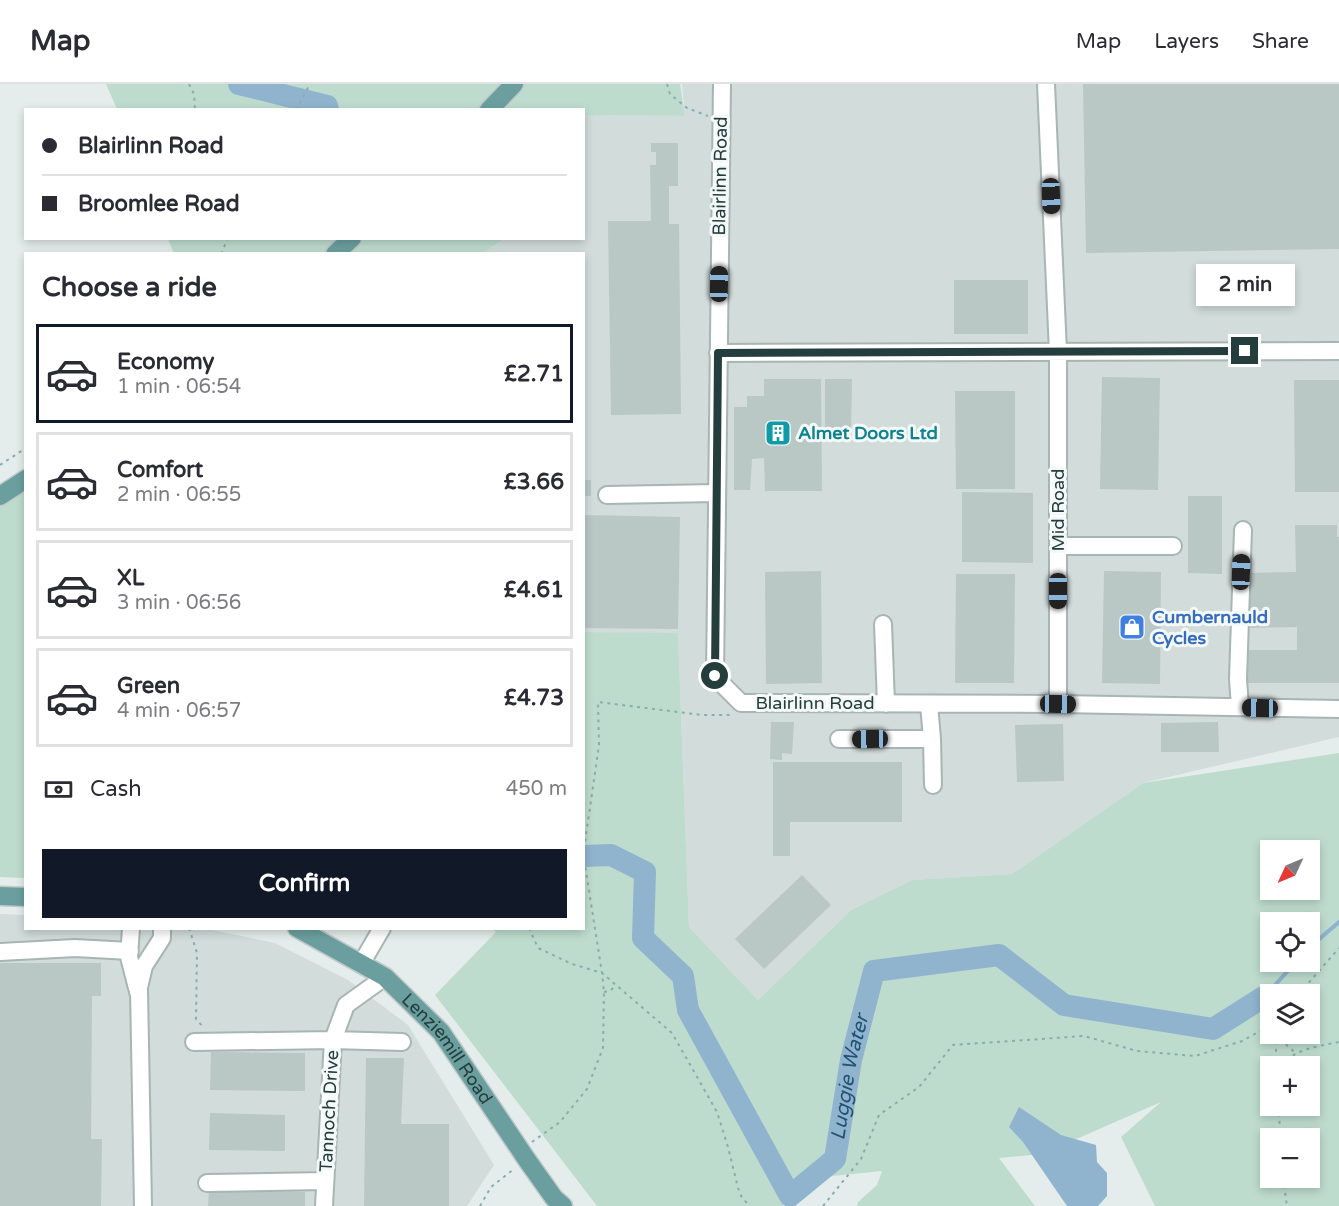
<!DOCTYPE html>
<html lang="en">
<head>
<meta charset="utf-8">
<style>
  :root { --surface:#fff; --page:#f7f7f7; --text:#2b2b33; --muted:#7c7c81; --line:#e1e1e2; --accent:#111827 }
  body { margin:0; font-family:"Varela Round",sans-serif; background:var(--page); color:var(--text); height:100vh; display:flex; flex-direction:column; font-size:22px; white-space:nowrap }
  * { box-sizing:border-box; margin:0 }
  p { font-size:20px; color:var(--muted) }
  .icon { flex:none; width:33px; height:33px; fill:none; stroke:currentColor; stroke-width:2; stroke-linecap:round; stroke-linejoin:round }
  .map { position:relative; flex:1; overflow:hidden }
  .side { position:absolute; left:24px; top:168px; width:561px; height:678px; display:flex; flex-direction:column; background:var(--surface); border-radius:0px; box-shadow:0 3px 9px #0003 }
  .side>* { flex:none }
  .hud { position:absolute; left:24px; top:24px; width:561px; height:132px; border-radius:0px; box-shadow:0 3px 9px #0003; display:grid; align-content:center; height:132px; padding:0 18px; background:var(--surface) }
  .needle { width:39px; rotate:226deg }
  .controls { position:absolute; left:1260px; top:756px; display:grid; gap:12px }
  .controls a { display:grid; place-items:center; width:60px; height:60px; border-radius:0px; background:var(--surface); box-shadow:0 3px 9px #0003; font-size:30px }
  .end { position:absolute; width:27px; height:27px; margin:-14px; border:8px solid #243d3d; background:#fff; box-shadow:0 0 0 3px #fff }
  .from { border-radius:50% }
  .bubble { position:absolute; height:42px; border-radius:0px; background:var(--surface); box-shadow:0 3px 9px #0003; font-size:20px; font-weight:700; line-height:42px; text-align:center }
  .car { position:absolute; width:18px; height:36px; margin:-18px -9px; border-radius:8px; box-shadow:0 0 4px 2px #0007; background:linear-gradient(#222 24%,#8ab4d8 0 40%,#222 0 76%,#8ab4d8 0 86%,#222 0) }
  .hud b { display:flex; align-items:center; gap:21px; height:57px; font-size:22px }
  .hud b+b { border-top:2px solid var(--line) }
  .hud i { width:15px; height:15px; background:var(--text) }
  ul { padding:0; list-style:none }
  li { display:flex; align-items:center; gap:18px; height:99px; margin:0 12px 9px; padding:0 6px; border:3px solid var(--line); border-radius:0px }
  li div { flex:1 }
  li b { display:block; font-size:22px }
  li em { font-style:normal; font-weight:700 }
  li.selected { border-color:var(--accent) }
  li>.icon { width:54px; height:54px; stroke-width:1.5 }
  h2 { padding:0 18px; font-size:27px; line-height:72px }
  .pay { display:flex; align-items:center; gap:15px; height:66px; padding:0 18px; font-size:22px }
  .pay p { margin-inline-start:auto }
  .action { display:flex; gap:12px; margin-top:auto; padding:12px 18px }
  .action a { flex:1; height:69px; border-radius:0px; background:var(--accent); color:#fff; font-size:24px; font-weight:700; line-height:69px; text-align:center }
  header { display:flex; align-items:center; gap:36px; box-sizing:border-box; height:84px; padding:0 30px; background:var(--surface); border-bottom:2px solid var(--line) }
  header strong { font-size:28px }
  nav { display:flex; gap:33px; margin-inline-start:auto; font-size:21px }
  .map>svg:first-child { display:block }
  .built { fill:#d2dcda }
  .green { fill:#bedcce; fill-rule:evenodd }
  .water { fill:#90b4ce }
  .lines { fill:none; stroke-linecap:round; stroke-linejoin:round }
  .stream { stroke:#90b4ce; stroke-width:4 }
  .river { stroke:#90b4ce; stroke-width:22 }
  .building { fill:#b9c7c5 }
  .minor-casing { stroke:#a7b5b3; stroke-width:20 }
  .major-casing { stroke:#c2c9c9; stroke-width:21 }
  .path { stroke:#86aeac; stroke-width:2; stroke-dasharray:3 4.5; stroke-linecap:butt }
  .minor { stroke:#fff; stroke-width:16 }
  .major { stroke:#6b9f9f; stroke-width:18 }
  .route { stroke:#243d3d; stroke-width:8 }
  .labels { text-anchor:middle; dominant-baseline:central; stroke-width:6; stroke-linejoin:round; paint-order:stroke }
  .street-label { font-size:18px; fill:#243d3d; stroke:#f4f9f8 }
  .culture-label { font-size:18px; font-weight:bold; fill:#0d838f; stroke:#f4f9f8; text-anchor:start }
  .shop-label { font-size:18px; font-weight:bold; fill:#366cbe; stroke:#f4f9f8; text-anchor:start }
  .water-label { font-size:20px; font-style:italic; fill:#225276; stroke:#f4f9f8 }
</style>
</head>
<body>
<header>
<strong>Map</strong>
<nav><a>Map</a><a>Layers</a><a>Share</a></nav>
</header>
<div class="map">
<svg width="1339" height="1122" viewBox="0 0 1339 1122">
  <rect width="100%" height="100%" fill="#e4edeb"/>
  <path class="built" d="M682 0H1339V653L1143 699 1012 790 912 796 851 826 758 916 689 843 678 550 584 548V170H482L504 155 584 154V31L685 32Z
    M0 830 25 831 26 844 207 845 275 859 348 896 408 941 494 1081 467 1122H0Z"/>
  <path class="green" d="M106 0H680L685 32 584 31V26L117 25Z
    M168 155H504L482 170H174Z
    M25 400V794L0 793V419Z
    M584 548 678 549 689 843 758 916 851 826 912 796 1012 790 1143 699 1339 669V1122H1155L1121 1053 1161 1018 1042 1070 999 1074 1035 1122H857L858 1118 877 1101 882 1087 813 1094 783 1122H597L435 911 496 848 492 845 584 844ZM1270 766H1310V806H1270ZM1270 838H1310V878H1270ZM1270 910H1310V950H1270ZM1270 982H1310V1022H1270ZM1270 1054H1310V1094H1270Z"/>
  <path class="water" d="M1019 1023 1061 1051 1096 1061 1097 1078 1107 1089V1112L1098 1122H1067L1023 1058 1009 1043Z"/>
  <g class="lines">
    <path class="stream" d="M1310 863 1339 838
      M1265 912 1296 878"/>
    <g class="river">
      <path d="M239 0 327 22 328 26"/>
      <path id="s1" d="M584 772 611 771 645 788 643 854 683 892 688 926 790 1112 835 1075 851 976 874 887 999 871 1064 921 1213 945 1265 912"/>
    </g>
  </g>
  <path class="building" d="M1083 0H1339V165L1086 169Z
    M651 59H678V102H669V140H679L681 330 611 331 608 137H651L650 81H656V68H651Z
    M954 196H1028V250H954Z
    M1102 293 1160 294 1158 406 1100 405Z
    M764 295H821L822 407H765L764 374 752 375 750 406H734V323H747V312H764Z
    M825 295H852L851 348H825Z
    M1294 296H1339V408H1295Z
    M955 307H1015V405H956Z
    M584 396H591V412H584Z
    M962 408 1033 409V479L962 478Z
    M1188 412H1222V490L1188 489Z
    M584 431 680 433 678 545 584 544Z
    M1295 441H1337V453H1339V599H1247V566H1297V543L1248 544V489L1296 488Z
    M821 487 822 599 766 600 765 488Z
    M1104 487 1161 488 1160 600 1102 599Z
    M956 490H1015L1014 599H955Z
    M771 638H794L792 670 782 669V676L770 675Z
    M1218 638 1219 668H1161V639Z
    M1063 640 1064 697 1017 698 1015 641Z
    M773 678H902V738H790V772H773Z
    M802 791 831 821 764 885 735 855Z
    M0 879H101V912H92L91 1055H102L101 1122H0Z
    M211 968 305 969V1007L210 1006Z
    M366 974H404L401 1040H449V1122H364Z
    M210 1029 285 1031V1067L209 1066Z
    M209 1106 305 1108V1122H208Z"/>
  <g class="lines">
    <g class="minor-casing">
      <path id="minor" d="M722 0 715 593 741 619 1058 620 1339 625
        M1046 0 1058 268V620
        M718 269 1339 267
        M607 411 716 409
        M1058 462H1173
        M883 540 886 620
        M929 620 932 655 933 701
        M1240 623 1238 595 1243 446
        M839 655H932
        M131 844 129 873 137 904
        M0 868 75 864 130 867
        M361 880 382 844
        M139 906 143 1122
        M138 908 144 882 162 854V844
        M194 958 333 956 402 958
        M207 1099 325 1097
        M324 1122 333 956 346 921 385 893"/>
    </g>
    <g class="major-casing">
      <g id="major">
        <path d="M489 26 514 0"/>
        <path d="M335 170 352 154"/>
        <path d="M0 412 26 395"/>
        <path d="M0 812 26 813"/>
        <path id="s2" d="M297 844 385 893 441 948 527 1076 554 1114 563 1122"/>
      </g>
    </g>
    <path class="path" d="M189 0 194 10 195 26
      M667 0 670 10 687 24 708 32
      M296 26 310 0
      M221 170 228 154
      M0 381 26 364
      M584 765 599 661 598 618 702 631H732
      M189 844 197 869 196 935 204 944
      M529 844 538 864 572 880 602 889 672 949 717 1028 728 1063 738 1104 742 1114 750 1122
      M604 908 610 907 616 901
      M1299 910 1339 864
      M1275 950 1276 952V982
      M1277 950 1276 952 1297 970
      M1282 982C1293 965 1320 962 1339 958
      M1278 1022 1281 1054
      M532 1058 560 1038 587 1005 603 964 604 908 602 889 584 775
      M1283 1094 1287 1122
      M480 1122 491 1103 514 1085
      M823 1122 861 1075 879 1031 919 1003 953 961 1084 952 1137 967 1195 972 1242 957 1264 945 1270 940"/>
    <use href="#minor" class="minor"/>
    <use href="#major" class="major"/>
  </g>
  <g class="lines">
    <path class="route" d="M715 592 718 269 1245 267"/>
  </g>
  <defs>
    <g id="building-square" transform="scale(1.35)"><rect x="-9" y="-9" width="18" height="18" rx="4" fill="#0f9aa8" stroke="#f4f9f8"/><path d="M-4-6H4V6H1V3H-1V6H-4ZM-2.5-4.3h1.7v1.8h-1.7ZM.8-4.3h1.7v1.8H.8ZM-2.5-1h1.7V.8h-1.7ZM.8-1h1.7V.8H.8Z" fill="#fff"/></g>
    <g id="shop-square" transform="scale(1.35)"><rect x="-9" y="-9" width="18" height="18" rx="4" fill="#3f7fe0" stroke="#f4f9f8"/><path d="M-5-2.5h2.3a2.7 3.5 0 0 1 5.4 0H5L5.5 6h-11ZM-1.5-2.5h3a1.5 2.3 0 0 0-3 0Z" fill="#fff"/></g>
  </defs>
  <g fill-rule="evenodd">
    <use href="#building-square" x="778" y="349"/>
    <use href="#shop-square" x="1132" y="543"/>
  </g>
  <g class="labels">
    <g class="street-label">
      <text transform="translate(720 92) rotate(-89)">Blairlinn Road</text>
      <text transform="translate(1058 426) rotate(-90)">Mid Road</text>
      <text x="815" y="619">Blairlinn Road</text>
      <text stroke="none"><textPath href="#s2" startOffset="196">Lenziemill Road</textPath></text>
      <text transform="translate(329 1027) rotate(-87)">Tannoch Drive</text>
    </g>
    <g class="culture-label">
      <text x="798" y="349">Almet Doors Ltd</text>
    </g>
    <g class="shop-label">
      <text x="1152" y="533">Cumbernauld<tspan x="1152" dy="21">Cycles</tspan></text>
    </g>
    <g class="water-label">
      <text stroke="none"><textPath href="#s1" startOffset="574">Luggie Water</textPath></text>
    </g>
  </g>
</svg>
<div class="controls">
<a><svg class="needle" viewBox="-14 -14 28 28"><path d="M0-13l5 13h-10z" fill="#e53935"/><path d="M0 13l5-13h-10z" fill="#7c7c81"/></svg></a>
<a><svg class="icon" aria-label="locate" viewBox="0 0 24 24"><circle cx="12" cy="12" r="6"/><path d="M12 2v4M12 18v4M2 12h4M18 12h4"/></svg></a>
<a><svg class="icon" aria-label="layers" viewBox="0 0 24 24"><path d="M12 4l9 5-9 5-9-5zM3 14l9 5 9-5"/></svg></a>
<a>+</a>
<a>−</a>
</div>
<i class="end from" style="left:715px;top:592px"></i>
<i class="end" style="left:1245px;top:267px"></i>
<div class="bubble" style="left:1196px;top:180px;width:99px">2 min</div>
<i class="car" style="left:1051px;top:112px;rotate:178deg"></i>
<i class="car" style="left:719px;top:200px;rotate:1deg"></i>
<i class="car" style="left:1241px;top:488px;rotate:2deg"></i>
<i class="car" style="left:1058px;top:507px;rotate:180deg"></i>
<i class="car" style="left:1058px;top:620px;rotate:91deg"></i>
<i class="car" style="left:1260px;top:624px;rotate:271deg"></i>
<i class="car" style="left:870px;top:655px;rotate:269deg"></i>
<div class="hud">
<b><i class="from"></i>Blairlinn Road</b>
<b><i></i>Broomlee Road</b>
</div>
<section class="side">
<h2>Choose a ride</h2>
<ul>
<li class="selected"><svg class="icon" aria-label="car" viewBox="0 0 24 24"><path d="M5 17H2v-5l4-1 3-4h7l3 4 3 1v5h-3M9 17h6M6 11h13"/><circle cx="7" cy="17" r="2"/><circle cx="17" cy="17" r="2"/></svg><div><b>Economy</b><p>1 min · 06:54</p></div><em>£2.71</em></li>
<li><svg class="icon" aria-label="car" viewBox="0 0 24 24"><path d="M5 17H2v-5l4-1 3-4h7l3 4 3 1v5h-3M9 17h6M6 11h13"/><circle cx="7" cy="17" r="2"/><circle cx="17" cy="17" r="2"/></svg><div><b>Comfort</b><p>2 min · 06:55</p></div><em>£3.66</em></li>
<li><svg class="icon" aria-label="car" viewBox="0 0 24 24"><path d="M5 17H2v-5l4-1 3-4h7l3 4 3 1v5h-3M9 17h6M6 11h13"/><circle cx="7" cy="17" r="2"/><circle cx="17" cy="17" r="2"/></svg><div><b>XL</b><p>3 min · 06:56</p></div><em>£4.61</em></li>
<li><svg class="icon" aria-label="car" viewBox="0 0 24 24"><path d="M5 17H2v-5l4-1 3-4h7l3 4 3 1v5h-3M9 17h6M6 11h13"/><circle cx="7" cy="17" r="2"/><circle cx="17" cy="17" r="2"/></svg><div><b>Green</b><p>4 min · 06:57</p></div><em>£4.73</em></li>
</ul>
<div class="pay"><svg class="icon" aria-label="cash" viewBox="0 0 24 24"><path d="M3 7h18v10H3z"/><circle cx="12" cy="12" r="2"/></svg>Cash<p>450 m</p></div>
<div class="action"><a>Confirm</a></div>
</section>
</div>
</body>
</html>
